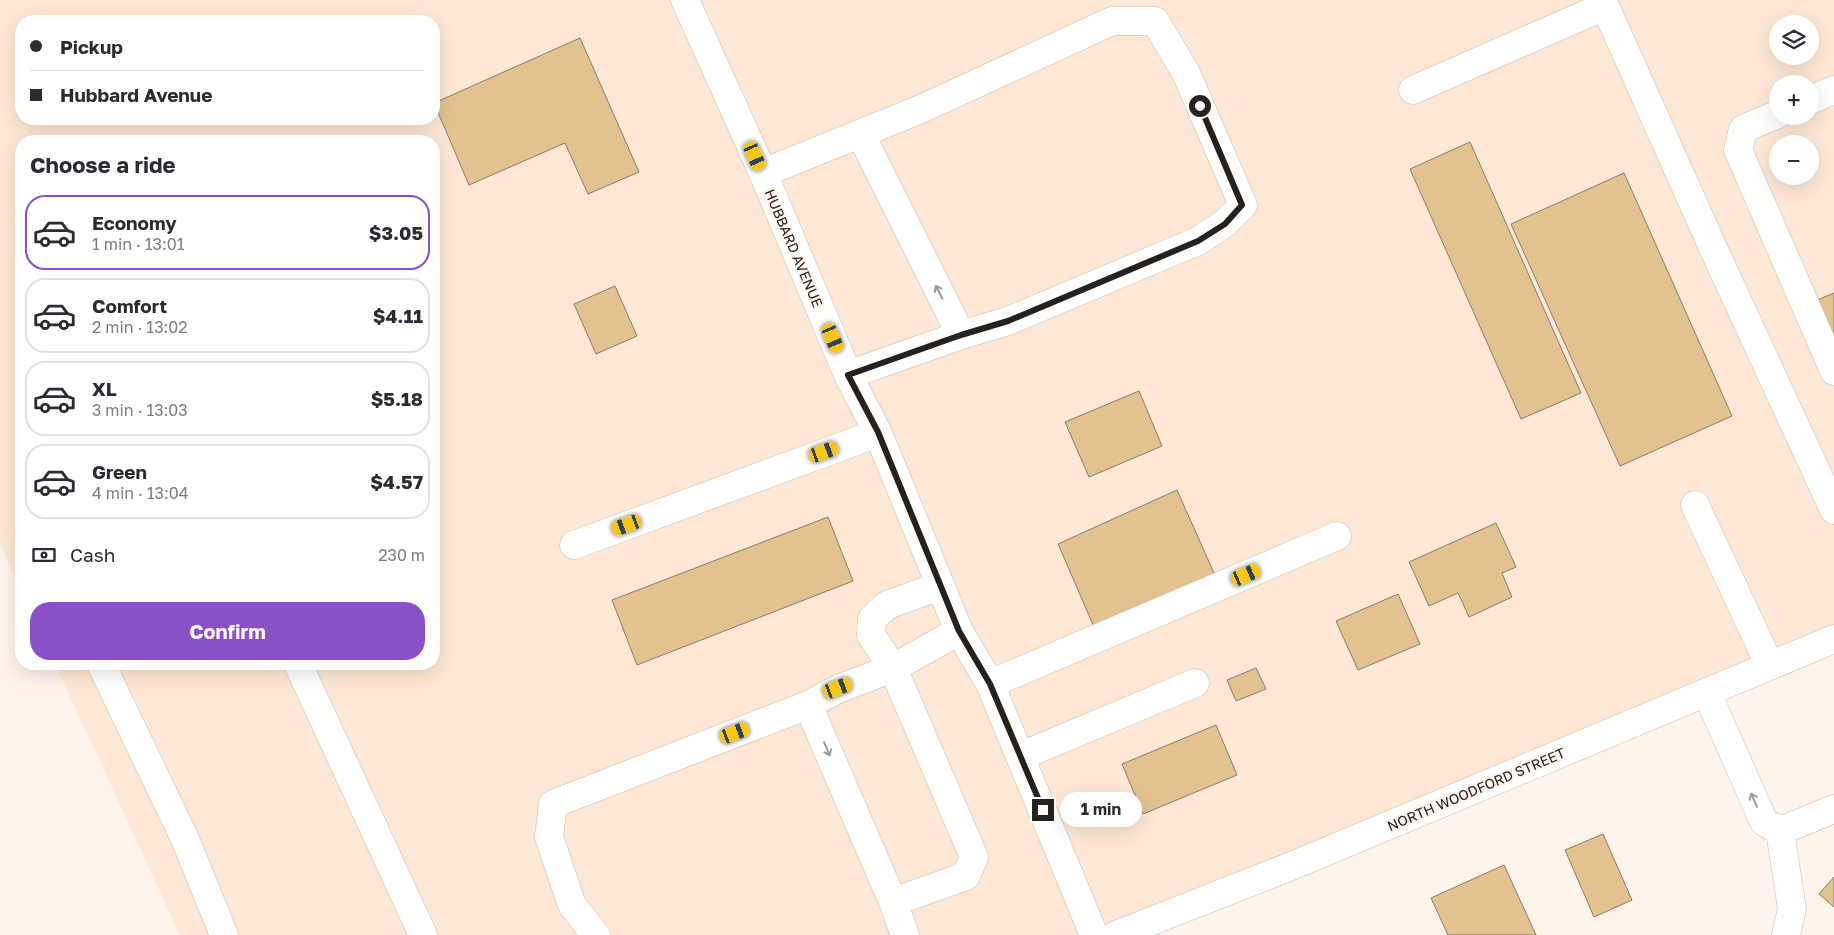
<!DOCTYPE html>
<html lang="en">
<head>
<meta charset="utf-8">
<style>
  :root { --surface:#fff; --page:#f2f2f3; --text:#2b2b33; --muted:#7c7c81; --line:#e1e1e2; --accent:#8950c7 }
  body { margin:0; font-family:"Golos Text",sans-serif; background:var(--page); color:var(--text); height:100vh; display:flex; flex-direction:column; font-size:19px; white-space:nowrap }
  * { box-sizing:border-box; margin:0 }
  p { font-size:16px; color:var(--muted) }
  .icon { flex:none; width:28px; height:28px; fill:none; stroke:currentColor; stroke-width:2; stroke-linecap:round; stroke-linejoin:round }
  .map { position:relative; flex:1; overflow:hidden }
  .sheet { position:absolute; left:15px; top:135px; width:425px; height:535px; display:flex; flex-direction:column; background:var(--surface); border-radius:20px; box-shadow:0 5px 20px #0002 }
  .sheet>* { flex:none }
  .hud { position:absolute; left:15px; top:15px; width:425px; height:110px; border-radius:20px; box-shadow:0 5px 20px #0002; display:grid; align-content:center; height:110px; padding:0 15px; background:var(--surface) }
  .controls { position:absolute; left:1769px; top:15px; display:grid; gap:10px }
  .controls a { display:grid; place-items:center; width:50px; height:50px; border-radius:50%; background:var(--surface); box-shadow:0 5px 20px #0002; font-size:25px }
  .end { position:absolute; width:22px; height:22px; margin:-11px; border:6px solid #26211c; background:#fff; box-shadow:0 0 0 2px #fff }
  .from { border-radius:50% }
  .bubble { position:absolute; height:35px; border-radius:18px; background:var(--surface); box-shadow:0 5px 20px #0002; font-size:16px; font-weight:700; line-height:35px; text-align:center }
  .car { position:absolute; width:15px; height:30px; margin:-15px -8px; border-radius:6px; box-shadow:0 0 4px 1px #0007; background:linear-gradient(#f5c518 24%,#345 0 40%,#f5c518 0 76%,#345 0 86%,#f5c518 0) }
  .hud b { display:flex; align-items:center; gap:18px; height:48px; font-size:19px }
  .hud b+b { border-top:1px solid var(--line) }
  .hud i { width:12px; height:12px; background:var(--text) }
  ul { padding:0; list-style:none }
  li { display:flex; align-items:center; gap:15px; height:75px; margin:0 10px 8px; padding:0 5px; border:2px solid var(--line); border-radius:20px }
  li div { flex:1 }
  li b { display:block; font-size:19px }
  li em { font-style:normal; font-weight:700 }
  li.on { border-color:var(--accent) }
  li>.icon { width:45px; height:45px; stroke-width:1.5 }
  h2 { padding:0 15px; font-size:22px; line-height:60px }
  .pay { display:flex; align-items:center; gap:12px; height:55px; padding:0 15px; font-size:19px }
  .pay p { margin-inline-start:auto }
  .action { display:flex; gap:10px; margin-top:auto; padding:10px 15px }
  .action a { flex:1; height:58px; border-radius:20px; background:var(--accent); color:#fff; font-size:20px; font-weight:700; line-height:58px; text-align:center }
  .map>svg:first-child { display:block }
  .built { fill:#fee8d5; fill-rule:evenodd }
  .building { fill:#e4c290; stroke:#867c6e }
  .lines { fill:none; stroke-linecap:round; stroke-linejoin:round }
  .minor-casing { stroke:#c9bbae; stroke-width:29 }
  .minor { stroke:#fff; stroke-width:28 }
  .oneway { stroke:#9d9b99 }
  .route { stroke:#26211c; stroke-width:6 }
  .labels { text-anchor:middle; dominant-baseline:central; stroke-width:4.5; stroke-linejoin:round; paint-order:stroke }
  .street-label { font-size:14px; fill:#26211c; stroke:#fef4ec }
</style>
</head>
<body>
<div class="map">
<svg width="1834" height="935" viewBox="0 0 1834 935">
  <rect width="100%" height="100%" fill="#fef4ec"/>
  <path class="built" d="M0 0H1834V639L1116 935H180L55 664H434V141H21V590L0 543ZM21 21H434V119H21ZM1778 24H1810V56H1778ZM1778 84H1810V116H1778ZM1778 144H1810V176H1778Z"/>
  <path class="building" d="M580 38 639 172 588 194 565 143 469 185 434 103Z
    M1470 142 1581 393 1521 419 1410 169Z
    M1624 173 1732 416 1620 466 1511 224Z
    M615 286 637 336 596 354 574 304Z
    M1834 293V342L1817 300Z
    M1139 391 1162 446 1089 477 1065 422Z
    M1177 490 1218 582 1098 636 1058 544Z
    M828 517 853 581 637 665 612 600Z
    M1496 523 1516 567 1502 573 1512 597 1469 617 1458 593 1429 606 1409 562Z
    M1398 594 1420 644 1358 670 1336 621Z
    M1256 668 1266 689 1236 701 1227 680Z
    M1216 725 1237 775 1143 814 1122 764Z
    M1603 834 1632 900 1594 917 1565 850Z
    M1504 865 1536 935H1448L1431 898Z
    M1834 877V907L1819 894Z"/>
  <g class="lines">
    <g class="minor-casing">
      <path id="minor" d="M685 0 763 173 848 375 878 433 959 631 990 684 1094 935
        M1413 90 1605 6 1714 250 1834 510
        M1810 100 1834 90
        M1778 114 1743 129 1738 150 1834 371
        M861 135 961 335
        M763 173 921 109 1112 21H1155L1186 73 1243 205 1225 223 1198 241 1008 321 961 335 848 375
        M1695 505 1770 666
        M574 545 878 433
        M101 664 185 839 224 935
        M298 664 423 935
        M990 684 1337 536
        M1707 693 1764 822 1780 831 1834 809
        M808 705 893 902 905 935
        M1021 756 1195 683
        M1780 831 1792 909 1786 935
        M893 902 966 876 974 857 893 668 871 635 872 619 887 605 940 586
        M596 935 572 905 549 837 553 804 808 705 838 689 893 668 959 631
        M1116 935 1294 865 1834 639"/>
    </g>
    <use href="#minor" class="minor"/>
  </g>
  <defs><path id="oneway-shaft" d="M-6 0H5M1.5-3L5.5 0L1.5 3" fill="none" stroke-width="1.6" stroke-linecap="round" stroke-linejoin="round" transform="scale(1.25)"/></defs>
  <g class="oneway">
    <use href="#oneway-shaft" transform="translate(939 292) rotate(-117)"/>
    <use href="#oneway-shaft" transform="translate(827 749) rotate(67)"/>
    <use href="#oneway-shaft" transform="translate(1754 800) rotate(-114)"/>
  </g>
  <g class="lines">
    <path class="route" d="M1043 810 990 684 959 631 878 432 848 375 961 335 1008 321 1198 241 1225 224 1242 205 1200 106"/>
  </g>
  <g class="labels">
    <g class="street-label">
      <text transform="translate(794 248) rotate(67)">HUBBARD AVENUE</text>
      <text transform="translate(1476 789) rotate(-23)">NORTH WOODFORD STREET</text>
    </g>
  </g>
</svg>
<div class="controls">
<a><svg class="icon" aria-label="layers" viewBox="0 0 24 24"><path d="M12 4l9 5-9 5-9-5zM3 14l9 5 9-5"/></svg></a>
<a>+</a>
<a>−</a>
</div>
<i class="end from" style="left:1200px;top:106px"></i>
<i class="end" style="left:1043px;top:810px"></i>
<div class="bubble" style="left:1060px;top:792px;width:82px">1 min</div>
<i class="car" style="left:755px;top:156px;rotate:156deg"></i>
<i class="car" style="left:833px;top:338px;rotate:157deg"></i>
<i class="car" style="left:824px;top:452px;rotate:70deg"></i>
<i class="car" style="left:627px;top:525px;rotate:250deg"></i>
<i class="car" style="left:1246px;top:575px;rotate:67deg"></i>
<i class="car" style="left:838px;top:688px;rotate:69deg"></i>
<i class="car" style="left:735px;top:733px;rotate:69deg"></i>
<div class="hud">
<b><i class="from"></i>Pickup</b>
<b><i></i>Hubbard Avenue</b>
</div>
<section class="sheet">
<h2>Choose a ride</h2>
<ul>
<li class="on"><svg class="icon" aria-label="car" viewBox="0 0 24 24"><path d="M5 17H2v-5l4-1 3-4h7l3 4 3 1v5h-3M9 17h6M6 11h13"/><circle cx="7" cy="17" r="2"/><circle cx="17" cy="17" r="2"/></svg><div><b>Economy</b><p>1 min · 13:01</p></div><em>$3.05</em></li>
<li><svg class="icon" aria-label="car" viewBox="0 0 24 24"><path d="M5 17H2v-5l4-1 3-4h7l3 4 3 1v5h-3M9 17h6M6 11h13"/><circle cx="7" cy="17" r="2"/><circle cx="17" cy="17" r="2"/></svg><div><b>Comfort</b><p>2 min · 13:02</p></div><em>$4.11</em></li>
<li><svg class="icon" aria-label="car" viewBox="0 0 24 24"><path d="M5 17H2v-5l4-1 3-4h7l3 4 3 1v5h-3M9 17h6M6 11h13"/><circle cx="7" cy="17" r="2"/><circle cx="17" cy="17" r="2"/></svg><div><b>XL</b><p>3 min · 13:03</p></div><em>$5.18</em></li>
<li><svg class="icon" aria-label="car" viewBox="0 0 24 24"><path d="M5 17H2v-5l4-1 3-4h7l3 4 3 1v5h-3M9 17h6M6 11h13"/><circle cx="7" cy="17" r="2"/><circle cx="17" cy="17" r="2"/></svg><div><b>Green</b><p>4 min · 13:04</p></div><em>$4.57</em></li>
</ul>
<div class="pay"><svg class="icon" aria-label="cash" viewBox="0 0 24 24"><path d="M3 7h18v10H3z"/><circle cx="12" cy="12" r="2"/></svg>Cash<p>230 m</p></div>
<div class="action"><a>Confirm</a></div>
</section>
</div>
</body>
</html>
